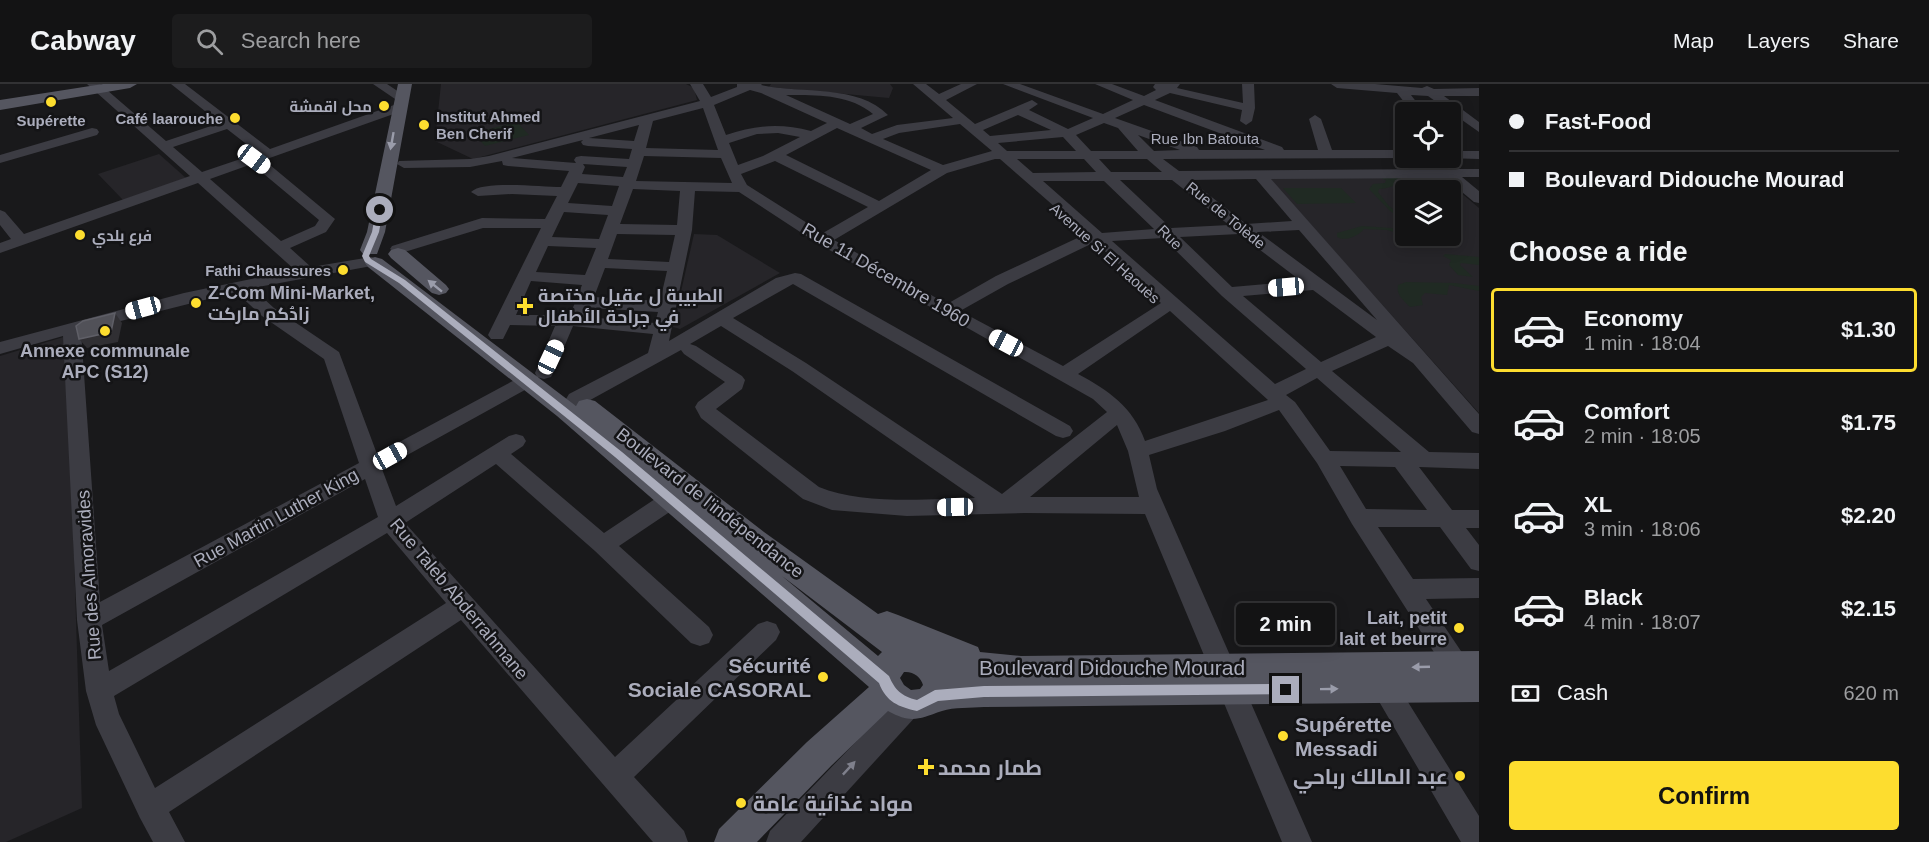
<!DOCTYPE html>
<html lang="en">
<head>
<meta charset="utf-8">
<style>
  :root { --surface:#131314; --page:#1c1c1d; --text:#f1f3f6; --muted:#9d9ea0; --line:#323234; --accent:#fddd2f }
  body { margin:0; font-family:Arial,Cairo,sans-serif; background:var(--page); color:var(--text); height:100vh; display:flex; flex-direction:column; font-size:22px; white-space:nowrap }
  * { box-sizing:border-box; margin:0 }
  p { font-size:20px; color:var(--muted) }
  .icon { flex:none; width:33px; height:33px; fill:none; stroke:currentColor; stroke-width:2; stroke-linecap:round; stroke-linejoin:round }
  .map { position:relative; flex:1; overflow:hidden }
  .details { display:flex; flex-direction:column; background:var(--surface); width:450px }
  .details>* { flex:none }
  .guide { display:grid; align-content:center; height:132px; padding:0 30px; background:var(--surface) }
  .tools { position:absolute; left:1395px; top:18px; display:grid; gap:12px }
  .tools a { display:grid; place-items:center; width:66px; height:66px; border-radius:6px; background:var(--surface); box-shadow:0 3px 15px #0003,0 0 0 2px var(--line); font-size:30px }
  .end { position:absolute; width:27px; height:27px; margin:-14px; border:8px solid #abadbc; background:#111; box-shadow:0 0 0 3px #111 }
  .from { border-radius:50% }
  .bubble { position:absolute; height:42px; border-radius:6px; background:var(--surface); box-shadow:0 3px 15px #0003,0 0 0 2px var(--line); font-size:20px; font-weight:700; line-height:42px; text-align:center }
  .car { position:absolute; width:18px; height:36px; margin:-18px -9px; border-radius:8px; box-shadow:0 0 4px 2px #0007; background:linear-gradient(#fff 24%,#345 0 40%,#fff 0 76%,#345 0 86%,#fff 0) }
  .guide b { display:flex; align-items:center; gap:21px; height:57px; font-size:22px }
  .guide b+b { border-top:2px solid var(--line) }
  .guide i { width:15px; height:15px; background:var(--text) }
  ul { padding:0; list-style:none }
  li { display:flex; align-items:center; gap:18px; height:84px; margin:0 12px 9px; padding:0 18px; border:3px solid transparent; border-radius:6px }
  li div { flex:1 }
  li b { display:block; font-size:22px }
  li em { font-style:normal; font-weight:700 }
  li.active { border-color:var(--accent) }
  li>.icon { width:54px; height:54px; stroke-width:1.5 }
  h2 { padding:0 30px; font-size:27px; line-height:72px }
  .pay { display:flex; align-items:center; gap:15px; height:66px; padding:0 30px; font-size:22px }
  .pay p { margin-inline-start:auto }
  .primary-button { display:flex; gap:12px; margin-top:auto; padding:12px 30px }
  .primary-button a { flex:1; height:69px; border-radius:6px; background:var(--accent); color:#111; font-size:24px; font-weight:700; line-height:69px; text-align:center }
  header { display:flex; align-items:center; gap:36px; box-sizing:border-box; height:84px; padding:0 30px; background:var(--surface); border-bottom:2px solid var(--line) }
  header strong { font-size:28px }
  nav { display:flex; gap:33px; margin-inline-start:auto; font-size:21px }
  .search { width:420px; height:54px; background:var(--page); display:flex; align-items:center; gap:15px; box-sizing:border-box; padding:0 21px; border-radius:6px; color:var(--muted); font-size:22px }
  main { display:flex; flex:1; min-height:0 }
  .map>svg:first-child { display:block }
  .built { fill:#262529; fill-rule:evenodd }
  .green { fill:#202a23 }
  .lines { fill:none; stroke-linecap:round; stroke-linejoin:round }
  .minor { fill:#3c3c43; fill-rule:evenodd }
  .major { fill:#555660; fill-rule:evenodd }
  .shaded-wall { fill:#302f33 }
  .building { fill:#515158; stroke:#5f5f67; stroke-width:1.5 }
  .oneway { fill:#9a9caa }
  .oneway2 { fill:#7f808c }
  .route { fill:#abadbc }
  .poi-dot { fill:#fddd2f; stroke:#141416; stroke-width:2 }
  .labels { text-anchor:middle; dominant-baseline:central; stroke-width:5; stroke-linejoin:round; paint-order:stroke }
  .far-poi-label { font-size:15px; font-weight:bold; fill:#abadbc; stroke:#141416; text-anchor:end }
  .far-street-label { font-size:15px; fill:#abadbc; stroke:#141416 }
  .street-label { font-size:18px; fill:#abadbc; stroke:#141416 }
  .poi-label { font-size:18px; font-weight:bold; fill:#abadbc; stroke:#141416; text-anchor:start }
  .near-poi-label { font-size:21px; font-weight:bold; fill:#abadbc; stroke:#141416; text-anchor:start }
  .near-street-label { font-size:21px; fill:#abadbc; stroke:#141416 }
</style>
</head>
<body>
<header>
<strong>Cabway</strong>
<div class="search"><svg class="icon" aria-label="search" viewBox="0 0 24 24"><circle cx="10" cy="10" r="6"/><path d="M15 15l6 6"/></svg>Search here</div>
<nav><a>Map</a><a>Layers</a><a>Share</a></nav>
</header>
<main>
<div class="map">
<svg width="1479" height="758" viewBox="0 0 1479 758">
  <rect width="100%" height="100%" fill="#19191b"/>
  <path class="built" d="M441 0H686L694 4 697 16 473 75 435 57Z
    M771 0H890L893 4 889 14 769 3Z
    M159 70 186 94 123 116 98 90Z
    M1267 92H1441L1479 124V329ZM1406 106H1450V152H1406Z
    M694 150 717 151 780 189 680 245 673 243Z
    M67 252 82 724 6 758H0V272Z"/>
  <path class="green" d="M517 38 529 51 485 62 473 49Z
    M1375 92C1394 92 1423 87 1440 98 1427 100 1416 101 1404 100 1395 100 1388 105 1379 105L1378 108 1389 122 1405 134V138L1389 126 1369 105 1373 100 1385 99 1386 96Z
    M1283 104H1341L1356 119 1297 120Z
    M1362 142 1405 145V151L1387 146 1364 145C1358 152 1346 158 1337 153V149Z
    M1445 170 1479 173V181L1461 179 1460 181 1473 193 1458 191 1449 181 1451 176 1443 172Z
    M1406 198 1455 199 1479 202V207L1449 201 1447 211 1425 209 1421 213 1423 221 1410 223C1403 216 1396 211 1398 201Z"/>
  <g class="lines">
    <path class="minor" d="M87 0H100L166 57 220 39 171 0H185L270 65 394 21H402L404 24 402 27 264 76 335 135 326 148 290 164 311 183 371 173 377 175 379 178 377 181 252 204 274 224 339 268 377 370 520 293 527 291 534 293 537 297 534 301 382 385 396 422 509 352 516 350 523 352 526 357 523 362 511 370 604 449 664 409 672 407 680 409 683 415 680 421 619 462 709 543 713 551 709 559 700 562 691 559 595 467 496 380 405 439 615 673 758 540 767 537 776 540 780 548 776 556 634 693 684 747 688 758H653L461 536 169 728 185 758H153L140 734 96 641 86 607 77 536 63 252 0 270V258L184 209 295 186 198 99 0 169V159L11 155 0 141V126L5 128 24 150 190 92ZM227 45 258 69 202 88 173 63ZM252 80 319 136 315 142 281 157 210 95ZM236 208 262 232 324 275 359 379 100 518 81 247ZM365 395 378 433 109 587 102 541ZM387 449 446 519 155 704 119 630 114 612Z
      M373 0H387L408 14 402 18 398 17Z
      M690 0H703L711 13 737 3V0H762L761 1C801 10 858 0 888 31L861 44 872 50 897 41 953 34 913 0H926L939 10 961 0H977L946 16 975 40 1032 16 1038 20 1029 26 1068 45 1093 34 1003 0H1020L1103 30 1133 16 1095 0H1112L1144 12 1156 6 1153 3 1155 0H1180L1177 4 1243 19 1242 0H1254L1255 24 1252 37 1246 41 1240 37 1242 26 1170 9 1155 16 1282 63 1284 66H1318L1309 35 1315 31 1321 35 1332 66H1406V74H1408L1163 75 1179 87 1436 85 1424 74H1439L1452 85H1479V93H1462L1479 107V119L1474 118 1445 94 1271 95 1479 330V350L1472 348 1413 279 1388 262 1332 287 1429 368 1479 369V385L1419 383 1452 426H1479V444H1466L1479 461V487L1471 485 1440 443H1378L1413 495 1479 494V514L1426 515 1471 582 1475 590 1471 598 1462 602 1453 598 1352 440 1317 379 1279 326 1225 347 1149 371 1157 405 1312 758H1282L1145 430 1025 429 907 432 832 426 803 415 701 334 695 323 698 318 725 298 684 270 681 266 583 320 576 322 569 320 566 315 569 310 648 269 653 250 573 242 553 289 551 293 544 295 537 293 535 289 555 242 510 241 503 255H491L488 251 541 144H483L398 170 390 165 392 162 482 134 545 135 557 112 512 110 478 112 471 108C482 96 543 103 561 103L569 87 508 82 503 81 502 77 470 83 404 84 397 80 399 77 470 75 489 72 700 17ZM750 6 761 9 827 39 811 47C781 39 755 41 726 51L714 21ZM786 11C816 11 849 10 873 30L850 40ZM1144 21 1265 66H1199L1197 63 1115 34ZM703 24 718 66 646 64 653 37ZM1018 31 1051 46 990 52 983 46ZM1104 39 1118 44 1138 67H1091L1076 51ZM960 40 992 67 943 81 883 55 899 49ZM639 41 634 57 589 54ZM837 44 931 86 879 117 786 71ZM778 49 800 53 763 72 738 81 729 59 757 50ZM1138 51 1180 66 1154 67ZM1063 53 1076 67H1007L998 59ZM583 56 581 58 583 61 588 62 632 65 629 75 581 72 576 73 574 76 576 79 512 74ZM644 72 721 74 732 99 636 97ZM995 75H1000L1086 150 996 192 947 220 834 156 947 89ZM1017 75H1084L1096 88 1033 89ZM1099 75H1147L1162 88H1111ZM775 77 868 123 823 149 747 101 741 90ZM583 80 627 83 623 93 582 90 585 83ZM1256 95 1292 137 1246 140 1190 96ZM1120 96H1172L1229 141 1171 144ZM1043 97H1104L1154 145 1102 149ZM578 99 619 102 612 122 568 119ZM633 105 680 107 677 141 620 140ZM695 107 739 108 817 159 1093 315 1107 328 1002 410 806 279 733 234 793 200 1056 352 1063 354 1070 352 1073 347 1070 342 801 190 795 189 776 194 669 257 692 146ZM564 128 608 131 599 155 552 153ZM1299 146 1377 236 1258 148ZM617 150 675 151 669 178 608 175ZM1239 150 1301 197 1232 203 1180 153ZM1163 154 1222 212 1306 285 1275 300 1112 157ZM1095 158 1161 219 1063 282 960 227 1008 200ZM548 162 596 164 585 191 536 188ZM605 184 667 187 660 217 594 213ZM531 197 582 201 570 231H516ZM1313 206 1376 253 1321 278 1243 212ZM591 224 658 228 655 239 587 233ZM1170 227 1268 316 1145 357C1133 323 1108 306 1078 290ZM721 242 792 287 975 414C929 415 861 421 819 403L716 325 742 305 745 296 742 292 696 262 690 260ZM1317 294 1401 368 1330 367 1295 318 1286 311ZM1117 341 1128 367 1139 413H1030ZM1340 382 1395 383 1427 426 1366 425Z
      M1331 0H1375L1422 4 1427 2 1434 5 1479 4V12H1444L1479 38V48L1428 12 1411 11 1424 28H1412L1397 9 1337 4Z
      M92 44 97 45 99 48 97 51 0 79V71Z
      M1450 67H1479V75L1445 74H1450Z
      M1379 582 1388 586 1479 732V758H1461L1370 602 1366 594 1370 586Z
      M909 609 918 612 922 621 918 630 801 758H766L770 747 900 612Z"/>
    <path class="major" d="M103 0H137L130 4 0 26V16Z
      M398 0H412L385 148 377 170H363L360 166 367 148Z
      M398 164 405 166 446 201 449 205 446 209 439 211 432 209 391 174 388 170 391 166Z
      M375 173 382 175 576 322 579 317 587 315 595 317 764 448 878 530 887 527 898 531 978 563 980 568 1021 572 1479 567V618L984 623C971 624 954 623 942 627 918 635 912 640 888 627L831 682 757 758H714L719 745 807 658 869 603 557 332 368 183 365 179 368 175ZM782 492 882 568 878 572ZM904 588C913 587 921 593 923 601L920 605 911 606 904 601 900 594Z"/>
  </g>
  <path class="shaded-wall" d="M115 229 122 239 118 258 87 264 79 255Z"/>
  <path class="building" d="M115 229 111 248 79 255 76 242 83 237Z"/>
  <defs><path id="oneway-solid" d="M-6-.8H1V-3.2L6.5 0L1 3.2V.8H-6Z" transform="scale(1.5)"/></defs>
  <g class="oneway">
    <use href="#oneway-solid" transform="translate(392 57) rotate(100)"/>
    <use href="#oneway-solid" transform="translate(435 202) rotate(-141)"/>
    <use href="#oneway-solid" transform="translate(1421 583) rotate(178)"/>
    <use href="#oneway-solid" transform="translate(1329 605) rotate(-1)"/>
  </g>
  <use class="oneway2" href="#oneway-solid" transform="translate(849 684) rotate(-47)"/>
  <path class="route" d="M380 123 383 126 379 148 369 172 371 175 405 196 622 368 889 592C895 606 901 612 917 616L935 606 984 602 1286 600 1290 602V610L984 613 938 617 917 627C899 623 886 618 879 599L615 373 399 199 365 178 362 172 372 148 376 126Z"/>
  <g class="poi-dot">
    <circle cx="51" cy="18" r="6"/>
    <circle cx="384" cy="22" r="6"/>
    <circle cx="235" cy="34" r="6"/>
    <circle cx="424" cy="41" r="6"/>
    <circle cx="80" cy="151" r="6"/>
    <circle cx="343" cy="186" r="6"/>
    <circle cx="196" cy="219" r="6"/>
    <path d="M522 213h6v6h6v6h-6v6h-6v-6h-6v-6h6z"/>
    <circle cx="105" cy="247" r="6"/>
    <circle cx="1459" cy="544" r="6"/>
    <circle cx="823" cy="593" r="6"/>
    <circle cx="1283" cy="652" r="6"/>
    <path d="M923 674h6v6h6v6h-6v6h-6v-6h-6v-6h6z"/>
    <circle cx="1460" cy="692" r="6"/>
    <circle cx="741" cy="719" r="6"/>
  </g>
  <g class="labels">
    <g class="far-poi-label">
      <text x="372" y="22">محل اقمشة</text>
      <text x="436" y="32" text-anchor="start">Institut Ahmed<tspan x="436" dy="17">Ben Cherif</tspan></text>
      <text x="223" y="34">Café laarouche</text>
      <text x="51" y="36" text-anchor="middle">Supérette</text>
      <text x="92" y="151" text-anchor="start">فرع بلدي</text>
      <text x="331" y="186">Fathi Chaussures</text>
    </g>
    <g class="far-street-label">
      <text x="1205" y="54">Rue Ibn Batouta</text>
      <text transform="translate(1226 131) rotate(39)">Rue de Tolède</text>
      <text transform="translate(1170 153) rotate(45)">Rue</text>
      <text transform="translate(1105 169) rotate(42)">Avenue Si El Haouès</text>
    </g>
    <g class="street-label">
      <text transform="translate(886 191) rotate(30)">Rue 11 Décembre 1960</text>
      <text transform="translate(710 419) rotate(38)">Boulevard de l'indépendance</text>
      <text transform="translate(276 434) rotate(-29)">Rue Martin Luther King</text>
      <text transform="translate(89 491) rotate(-94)">Rue des Almoravides</text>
      <text transform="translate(459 515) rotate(50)">Rue Taleb Abderrahmane</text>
    </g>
    <g class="poi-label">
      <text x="208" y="209">Z-Com Mini-Market,<tspan x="208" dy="21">زادُكم ماركت</tspan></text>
      <text x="538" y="212">الطبيبة ل عقيل مختصة<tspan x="538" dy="21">في جراحة الأطفال</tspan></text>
      <text x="105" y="267" text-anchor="middle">Annexe communale<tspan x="105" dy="21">APC (S12)</tspan></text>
      <text x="1447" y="534" text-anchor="end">Lait, petit<tspan x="1447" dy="21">lait et beurre</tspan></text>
    </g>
    <g class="near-poi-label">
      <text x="811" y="581" text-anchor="end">Sécurité<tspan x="811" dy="24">Sociale CASORAL</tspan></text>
      <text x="1295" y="640">Supérette<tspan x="1295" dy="24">Messadi</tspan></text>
      <text x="938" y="683">طمار محمد</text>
      <text x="1448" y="692" text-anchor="end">عبد المالك رباحي</text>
      <text x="753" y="719">مواد غذائية عامة</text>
    </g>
    <g class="near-street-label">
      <text x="1112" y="583">Boulevard Didouche Mourad</text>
    </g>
  </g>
</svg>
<div class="tools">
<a><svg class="icon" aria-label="locate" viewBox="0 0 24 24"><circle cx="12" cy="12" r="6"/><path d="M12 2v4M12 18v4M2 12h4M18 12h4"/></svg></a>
<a><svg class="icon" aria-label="layers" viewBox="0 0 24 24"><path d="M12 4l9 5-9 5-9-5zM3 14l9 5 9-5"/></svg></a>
</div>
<i class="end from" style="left:380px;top:126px"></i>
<i class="end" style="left:1286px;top:606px"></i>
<div class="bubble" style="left:1236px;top:519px;width:99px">2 min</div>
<i class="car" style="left:254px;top:75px;rotate:127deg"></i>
<i class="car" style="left:1286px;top:203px;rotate:265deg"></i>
<i class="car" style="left:143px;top:224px;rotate:255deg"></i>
<i class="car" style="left:1006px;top:259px;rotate:298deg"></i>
<i class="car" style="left:551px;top:273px;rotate:25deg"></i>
<i class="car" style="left:390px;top:372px;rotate:61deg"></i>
<i class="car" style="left:955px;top:423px;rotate:269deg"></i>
</div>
<section class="details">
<div class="guide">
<b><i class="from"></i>Fast-Food</b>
<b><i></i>Boulevard Didouche Mourad</b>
</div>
<h2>Choose a ride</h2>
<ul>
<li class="active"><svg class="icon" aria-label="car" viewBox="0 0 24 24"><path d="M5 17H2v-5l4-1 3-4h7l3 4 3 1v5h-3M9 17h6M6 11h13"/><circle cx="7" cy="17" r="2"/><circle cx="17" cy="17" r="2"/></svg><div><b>Economy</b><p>1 min · 18:04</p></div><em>$1.30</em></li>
<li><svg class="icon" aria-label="car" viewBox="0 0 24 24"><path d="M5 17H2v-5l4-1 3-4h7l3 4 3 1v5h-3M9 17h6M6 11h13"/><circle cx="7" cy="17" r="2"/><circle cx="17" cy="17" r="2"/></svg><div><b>Comfort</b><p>2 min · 18:05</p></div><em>$1.75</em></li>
<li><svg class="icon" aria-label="car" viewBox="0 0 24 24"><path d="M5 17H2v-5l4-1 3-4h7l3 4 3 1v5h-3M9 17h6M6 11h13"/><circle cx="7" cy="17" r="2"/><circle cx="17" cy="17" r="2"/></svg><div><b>XL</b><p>3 min · 18:06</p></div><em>$2.20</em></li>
<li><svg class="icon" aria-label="car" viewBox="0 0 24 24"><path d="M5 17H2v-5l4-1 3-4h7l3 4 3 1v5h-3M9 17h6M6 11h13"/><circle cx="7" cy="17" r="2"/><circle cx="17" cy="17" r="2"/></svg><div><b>Black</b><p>4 min · 18:07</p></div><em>$2.15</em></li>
</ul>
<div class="pay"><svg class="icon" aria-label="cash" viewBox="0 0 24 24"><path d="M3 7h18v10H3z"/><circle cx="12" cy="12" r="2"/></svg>Cash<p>620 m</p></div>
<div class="primary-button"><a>Confirm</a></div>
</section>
</main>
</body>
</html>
